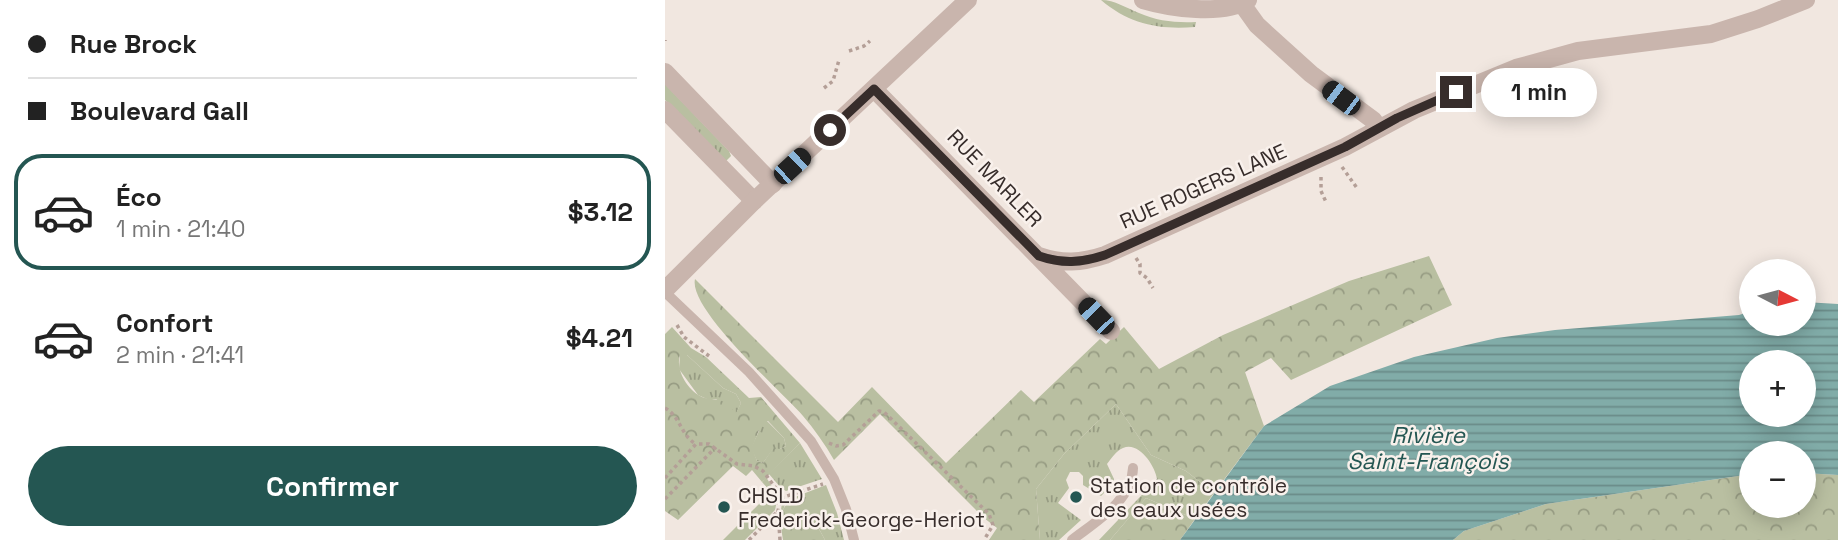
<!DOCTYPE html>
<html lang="fr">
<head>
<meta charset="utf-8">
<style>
  :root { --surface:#fff; --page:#f2f2f2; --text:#222; --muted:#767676; --line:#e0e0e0; --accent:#245652 }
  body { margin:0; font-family:"Space Grotesk",sans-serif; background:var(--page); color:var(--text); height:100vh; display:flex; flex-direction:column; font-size:26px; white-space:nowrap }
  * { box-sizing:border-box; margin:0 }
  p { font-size:23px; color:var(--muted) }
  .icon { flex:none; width:38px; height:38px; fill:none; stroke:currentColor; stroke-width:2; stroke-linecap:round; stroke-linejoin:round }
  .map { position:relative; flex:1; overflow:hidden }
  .drawer { display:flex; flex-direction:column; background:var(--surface); width:665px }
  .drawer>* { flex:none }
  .banner { display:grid; align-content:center; height:154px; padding:0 28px; background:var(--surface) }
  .needle { width:46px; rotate:96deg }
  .controls { position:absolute; left:1074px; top:259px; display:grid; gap:14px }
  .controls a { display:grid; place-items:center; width:77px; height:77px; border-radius:50%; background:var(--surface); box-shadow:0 4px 18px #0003; font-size:35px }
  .end { position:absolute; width:32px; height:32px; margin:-16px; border:9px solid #372d2b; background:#fff; box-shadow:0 0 0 4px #fff }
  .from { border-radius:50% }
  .bubble { position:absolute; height:49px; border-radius:24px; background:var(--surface); box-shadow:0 4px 18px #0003; font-size:23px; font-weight:700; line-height:49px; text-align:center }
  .car { position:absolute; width:21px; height:42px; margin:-21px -10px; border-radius:9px; box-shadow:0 0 5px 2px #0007; background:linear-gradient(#222 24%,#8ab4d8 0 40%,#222 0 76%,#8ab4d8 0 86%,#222 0) }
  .banner b { display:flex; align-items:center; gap:24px; height:66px; font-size:26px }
  .banner b+b { border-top:2px solid var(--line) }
  .banner i { width:18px; height:18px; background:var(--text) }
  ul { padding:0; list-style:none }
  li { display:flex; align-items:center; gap:21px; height:116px; margin:0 14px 10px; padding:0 14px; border:4px solid transparent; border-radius:28px }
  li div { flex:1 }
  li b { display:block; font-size:26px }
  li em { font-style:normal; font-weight:700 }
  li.on { border-color:var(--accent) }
  li>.icon { width:63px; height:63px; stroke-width:1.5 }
  .action { display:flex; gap:14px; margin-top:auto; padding:14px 28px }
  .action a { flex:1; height:80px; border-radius:42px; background:var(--accent); color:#fff; font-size:28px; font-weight:700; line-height:80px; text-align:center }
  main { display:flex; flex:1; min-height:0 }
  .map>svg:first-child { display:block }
  .grass { fill:url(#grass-tufts) }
  .forest { fill:url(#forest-crowns); fill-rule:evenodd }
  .water { fill:url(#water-rules); fill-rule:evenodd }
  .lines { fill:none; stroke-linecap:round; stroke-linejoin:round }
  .path { stroke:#b49f97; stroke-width:3.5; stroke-dasharray:3.5 3.5; stroke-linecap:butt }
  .service { stroke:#c9b5ad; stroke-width:10 }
  .minor { stroke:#c9b5ad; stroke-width:18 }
  .tertiary { stroke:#c9b5ad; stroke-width:18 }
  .route { stroke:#372d2b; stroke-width:9 }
  .poi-dot { fill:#245652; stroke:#f9f1ec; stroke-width:2.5 }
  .labels { text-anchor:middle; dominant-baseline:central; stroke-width:5; stroke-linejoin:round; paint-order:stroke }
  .street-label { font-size:21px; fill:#372d2b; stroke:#f9f1ec }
  .poi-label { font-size:21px; fill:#372d2b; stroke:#f9f1ec; text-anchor:start }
  .water-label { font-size:23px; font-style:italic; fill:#245652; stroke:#f9f1ec }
</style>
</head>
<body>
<main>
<section class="drawer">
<div class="banner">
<b><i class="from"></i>Rue Brock</b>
<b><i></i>Boulevard Gall</b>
</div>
<ul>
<li class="on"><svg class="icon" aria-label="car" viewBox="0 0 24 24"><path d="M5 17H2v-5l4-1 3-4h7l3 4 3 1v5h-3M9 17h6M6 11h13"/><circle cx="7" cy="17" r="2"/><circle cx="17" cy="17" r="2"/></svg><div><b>Éco</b><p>1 min · 21:40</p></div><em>$3.12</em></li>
<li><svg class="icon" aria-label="car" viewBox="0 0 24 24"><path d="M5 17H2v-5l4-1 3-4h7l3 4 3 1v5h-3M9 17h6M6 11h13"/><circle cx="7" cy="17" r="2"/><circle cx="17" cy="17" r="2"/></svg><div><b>Confort</b><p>2 min · 21:41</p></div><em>$4.21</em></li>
</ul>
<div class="action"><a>Confirmer</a></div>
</section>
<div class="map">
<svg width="1173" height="540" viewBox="0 0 1173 540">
  <defs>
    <pattern id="grass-tufts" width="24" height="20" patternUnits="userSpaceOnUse" patternTransform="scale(1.75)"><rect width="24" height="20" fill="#b9bfa1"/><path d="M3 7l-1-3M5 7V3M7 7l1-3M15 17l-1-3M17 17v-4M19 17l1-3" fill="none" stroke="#979c83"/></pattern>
    <pattern id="forest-crowns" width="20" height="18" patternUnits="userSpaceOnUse" patternTransform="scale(1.75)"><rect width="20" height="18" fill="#b9bfa1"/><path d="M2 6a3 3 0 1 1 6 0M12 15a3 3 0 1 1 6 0" fill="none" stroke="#979c83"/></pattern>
    <pattern id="water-rules" width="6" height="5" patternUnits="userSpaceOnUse" patternTransform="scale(1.75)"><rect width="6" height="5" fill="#81aca8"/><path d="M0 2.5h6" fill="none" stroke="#6a8c89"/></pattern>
  </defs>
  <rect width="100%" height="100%" fill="#f1e7e0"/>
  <path class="grass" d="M436 0C450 0 461 8 474 13 492 21 511 23 531 22L530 27C494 30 464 24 436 0Z
    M0 84 64 151 66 156 61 161 56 158 0 100Z
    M15 355H22L58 388 71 394 76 403 71 414 51 399H42L33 395 14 369Z
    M451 404 486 455 521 471 549 493 530 519 481 498 445 540H434L492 479C490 466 474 441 458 448 451 451 446 459 442 464L449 479 448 484 436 496 418 485V476L414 472H405L401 480 404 488 393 503 416 520 394 540H375L371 489 399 454Z
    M94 421H102L119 438 121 446 115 449H108L98 463 92 461 86 448 94 431Z
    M135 443 157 479 121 491 116 488 104 474Z
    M101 477 113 496 110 510 80 540H58L106 492 97 482Z
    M161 485 172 513 179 540H160L153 527 120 505 115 518 117 502Z"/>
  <path class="forest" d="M764 256 787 305 626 380 606 358 580 372 599 426 549 493 521 471 486 455 451 404 399 454 371 489 375 540H324L332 528 319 518 215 414 169 460C160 444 149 429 138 416 116 391 23 309 30 279L173 422 207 387 281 463 356 390 369 402 435 339 441 344 459 327 494 369 558 335 684 281Z
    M7 327 26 348 41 357 84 398 96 397 135 443 97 482 87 470 81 476 68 466 13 520 0 511V334ZM15 355H22L58 388 71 394 76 403 71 413C68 410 64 405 59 402 52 398 45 400 37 397 23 391 10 370 15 355ZM94 421H103L119 438 121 446 115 449 108 448 98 463 92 461 87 448 94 430Z
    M1139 473 1173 475V540H788L799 531 881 504 1087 474V506H1139Z
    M481 498 530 519 515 540H445Z
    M125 502C141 506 153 526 160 540H118C116 527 112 510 125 502Z"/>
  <path class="water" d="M1139 302 1173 304V475L1139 473V453H1087V474L881 504 799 531 788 540H515L599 426 665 386 749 357 832 338 890 330 1074 315 1087 311V324H1139ZM1087 362H1139V415H1087Z"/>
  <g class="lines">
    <path class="path" d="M0 41V40
      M184 51 199 46 205 41
      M159 88 168 81 174 60
      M677 167 692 188
      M656 177V191L661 202
      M471 258 475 264V273L482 278 488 288
      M12 325 19 337 44 356
      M0 408C16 417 16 436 31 444
      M164 443 171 446 178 445 214 411 219 412 324 514 328 525 319 540
      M0 478 31 444H44L72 464 89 466 98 471 118 498
      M0 499 51 447
      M84 540 111 513
      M115 540 113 511 116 498 158 484"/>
    <path class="service" d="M0 292 84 372 146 441 169 479 181 509 189 540
      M407 540C430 522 467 501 468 468"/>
    <path class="minor" d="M478 0C505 8 558 16 583 0
      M577 4 592 25 646 74 708 120 714 128
      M0 72 108 184
      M209 89 446 331
      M0 110 89 201
      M374 256C397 264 416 263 440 255L680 147 749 110 851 68 913 51 1046 34 1093 19 1141 0"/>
    <path class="tertiary" d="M0 290 89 201 303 0"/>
  </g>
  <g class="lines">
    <path class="route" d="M165 130 209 89 374 256C397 264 416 263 440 255L680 147 732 118 791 92"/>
  </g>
  <g class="poi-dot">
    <circle cx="411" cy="497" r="7"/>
    <circle cx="59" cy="507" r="7"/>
  </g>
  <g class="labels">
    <g class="street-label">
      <text transform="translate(330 178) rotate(46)">RUE MARLER</text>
      <text transform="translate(538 186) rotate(-24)">RUE ROGERS LANE</text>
    </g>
    <g class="poi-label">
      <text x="425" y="485">Station de contrôle<tspan x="425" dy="24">des eaux usées</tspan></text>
      <text x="73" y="495">CHSLD<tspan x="73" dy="24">Frederick-George-Heriot</tspan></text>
    </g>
    <g class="water-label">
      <text x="763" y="435">Rivière<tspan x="763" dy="26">Saint-François</tspan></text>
    </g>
  </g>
</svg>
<div class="controls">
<a><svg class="needle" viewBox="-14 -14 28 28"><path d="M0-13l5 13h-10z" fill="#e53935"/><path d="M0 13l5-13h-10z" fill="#767676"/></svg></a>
<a>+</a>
<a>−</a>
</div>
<i class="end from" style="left:165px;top:130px"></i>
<i class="end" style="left:791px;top:92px"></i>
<div class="bubble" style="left:816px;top:68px;width:116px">1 min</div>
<i class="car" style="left:676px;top:98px;rotate:307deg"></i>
<i class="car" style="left:127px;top:166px;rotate:47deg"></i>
<i class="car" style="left:431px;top:316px;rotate:316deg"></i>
</div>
</main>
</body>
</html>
